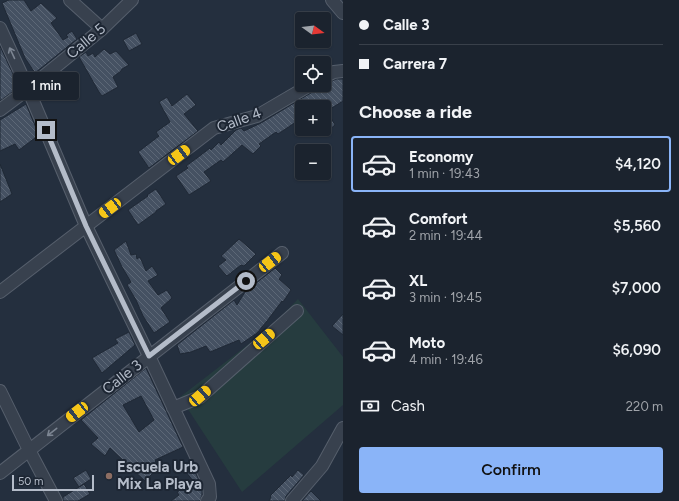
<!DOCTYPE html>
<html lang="en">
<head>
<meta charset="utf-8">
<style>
  :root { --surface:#1b232e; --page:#282f3a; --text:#f1f3f6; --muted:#a0a4aa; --line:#39404a; --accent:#8ab4f8 }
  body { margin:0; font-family:Figtree,sans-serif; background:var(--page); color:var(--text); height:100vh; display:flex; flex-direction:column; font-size:15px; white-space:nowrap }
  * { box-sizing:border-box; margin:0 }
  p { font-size:13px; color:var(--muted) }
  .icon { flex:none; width:22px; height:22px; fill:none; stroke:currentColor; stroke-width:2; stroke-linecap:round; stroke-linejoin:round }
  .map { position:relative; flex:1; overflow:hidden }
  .panel { display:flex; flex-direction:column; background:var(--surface); width:336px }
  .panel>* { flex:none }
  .banner { display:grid; align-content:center; height:88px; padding:0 16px; background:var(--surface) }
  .needle { width:26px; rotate:105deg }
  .buttons { position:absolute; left:295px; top:12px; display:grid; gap:8px }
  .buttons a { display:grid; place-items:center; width:36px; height:36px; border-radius:4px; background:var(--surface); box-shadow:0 1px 3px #0004,0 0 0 1px var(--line); font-size:20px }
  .scale { position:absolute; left:12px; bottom:10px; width:82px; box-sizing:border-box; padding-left:4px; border:2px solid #b4bcc9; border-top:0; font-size:11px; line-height:14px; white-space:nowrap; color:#b4bcc9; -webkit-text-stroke:3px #1d2633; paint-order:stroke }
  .end { position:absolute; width:18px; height:18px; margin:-9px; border:5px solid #b4bcc9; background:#111; box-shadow:0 0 0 2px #111 }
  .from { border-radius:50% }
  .bubble { position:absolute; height:28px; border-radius:4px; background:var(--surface); box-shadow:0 1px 3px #0004,0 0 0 1px var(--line); font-size:13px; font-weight:600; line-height:28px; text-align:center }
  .car { position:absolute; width:12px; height:24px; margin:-12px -6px; border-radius:5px; box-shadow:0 0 3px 1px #0007; background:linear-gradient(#f5c518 24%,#345 0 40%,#f5c518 0 76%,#345 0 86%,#f5c518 0) }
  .banner b { display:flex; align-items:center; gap:14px; height:38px; font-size:15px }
  .banner b+b { border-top:1px solid var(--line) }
  .banner i { width:10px; height:10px; background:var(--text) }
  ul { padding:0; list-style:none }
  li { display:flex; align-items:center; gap:12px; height:56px; margin:0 8px 6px; padding:0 8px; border:2px solid transparent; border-radius:4px }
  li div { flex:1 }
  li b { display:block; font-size:15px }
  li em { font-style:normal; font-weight:600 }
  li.on { border-color:var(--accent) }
  li>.icon { width:36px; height:36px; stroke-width:1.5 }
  h2 { padding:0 16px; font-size:18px; line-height:48px }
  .pay { display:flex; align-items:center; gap:10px; height:44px; padding:0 16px; font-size:15px }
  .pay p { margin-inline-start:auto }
  .cta { display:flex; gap:8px; margin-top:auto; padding:8px 16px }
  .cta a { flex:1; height:46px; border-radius:4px; background:var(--accent); color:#111; font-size:16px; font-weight:600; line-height:46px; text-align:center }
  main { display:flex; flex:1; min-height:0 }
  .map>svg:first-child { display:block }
  .grass { fill:#263c3f }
  .building { fill:url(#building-back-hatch); stroke:#1f2835; fill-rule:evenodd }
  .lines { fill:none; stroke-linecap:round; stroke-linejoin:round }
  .street-casing { stroke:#565f6c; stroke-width:14 }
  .street { stroke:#38414e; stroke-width:12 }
  .oneway { stroke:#7c8592 }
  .route { stroke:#b4bcc9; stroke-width:5 }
  .education-dot { fill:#8d6e63; stroke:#1d2633; stroke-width:1.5 }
  .labels { text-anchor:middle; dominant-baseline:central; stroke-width:4; stroke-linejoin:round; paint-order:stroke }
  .street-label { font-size:15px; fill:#b4bcc9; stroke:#1d2633 }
  .poi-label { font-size:15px; font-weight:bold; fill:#b4bcc9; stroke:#1d2633; text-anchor:start }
</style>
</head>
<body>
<main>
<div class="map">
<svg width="343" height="501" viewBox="0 0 343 501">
  <defs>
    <pattern id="building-back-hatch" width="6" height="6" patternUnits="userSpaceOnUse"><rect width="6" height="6" fill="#455162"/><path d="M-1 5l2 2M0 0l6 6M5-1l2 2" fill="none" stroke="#5d6877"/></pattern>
  </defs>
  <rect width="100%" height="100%" fill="#242f3e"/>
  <path class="grass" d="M298 299 343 357V405L242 492 180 397 271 327Z"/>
  <path class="building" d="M9 0H24L31 11 41 3 57 18 51 23 63 40 68 37 66 35 72 31 77 39 35 73 25 58 2 3Z
    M136 33 142 44 129 51 123 40Z
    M0 46 19 87 0 101Z
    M104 49 110 54 116 51 129 65 122 69 121 71 113 77 118 87 102 96 99 92 79 57 86 52 88 56 93 53 95 57Z
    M336 79H343V101L327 111 335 125 329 130 324 123V107H302V118L278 134 276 132 259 144 261 146 253 154 242 145 223 162 221 160 204 172 211 181 189 195 176 176 188 168 186 166 197 158 210 148 211 150 219 142 221 145 236 130 241 128 244 131 261 123 314 91 316 89 318 85H324Z
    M187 94 196 105 184 114 198 131 149 168 138 152 159 136 156 132 170 122 159 102 167 97 172 106Z
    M26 104 39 135 19 150 15 144 0 151V120Z
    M0 164 12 194 0 202Z
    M156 189 166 204 156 211V212L138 225 128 210 148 196 147 195Z
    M239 239 256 254 244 266 241 265 227 276 218 266 226 260 221 256Z
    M126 241 131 255 136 254 137 259 140 257 146 271 152 266 158 275 148 281 158 295 167 290 172 298 161 308 170 322 154 333 143 316 136 300 127 285 131 282 122 267 114 250Z
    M275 268 282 275 279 279 291 290 283 302 282 301 267 321 257 333 241 344 239 340 210 352 206 346 191 352 180 354 177 345 234 300 237 305 245 292Z
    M343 314V335L332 326Z
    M129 332 135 345 102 373 92 358 118 343 115 339Z
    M146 368 183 447 155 460 156 463 150 468 154 472 145 481 110 448 105 456 91 444 98 438 81 420ZM141 396 154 420 139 432 123 405Z
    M192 466 202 486V495L200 501H171L179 495 177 492 194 482 185 471Z
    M86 470 91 479 79 487 73 478Z
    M298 470 304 475 286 496 285 501H269L271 497 270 496 291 475 292 477Z
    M84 484 90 494 78 501H63V497Z
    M311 491 321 501H302Z"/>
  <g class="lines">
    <g class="street-casing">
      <path id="street" d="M70 0 102 29
        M332 0 343 13
        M0 28 28 89 86 226 149 356 209 484 210 497 207 501
        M324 77 334 72 343 71
        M0 110 28 89 102 29 132 0
        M0 292 214 128 257 116 310 85
        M0 391 29 450 56 501
        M173 408 200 397 297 311
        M0 473 282 253
        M292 501 322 466 343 428"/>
    </g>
    <use href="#street" class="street"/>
  </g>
  <defs><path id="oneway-shaft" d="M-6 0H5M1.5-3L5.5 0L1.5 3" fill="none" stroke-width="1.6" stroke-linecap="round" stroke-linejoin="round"/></defs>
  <g class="oneway">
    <use href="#oneway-shaft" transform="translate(12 53) rotate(-115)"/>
    <use href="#oneway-shaft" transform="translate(52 432) rotate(142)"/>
  </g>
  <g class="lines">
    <path class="route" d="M46 130 86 226 149 356 246 281"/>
  </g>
  <circle class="education-dot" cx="109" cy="476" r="4"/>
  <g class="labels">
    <g class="street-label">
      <text transform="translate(86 41) rotate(-40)">Calle 5</text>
      <text transform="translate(239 120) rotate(-20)">Calle 4</text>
      <text transform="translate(122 377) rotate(-38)">Calle 3</text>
    </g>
    <g class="poi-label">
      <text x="117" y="467">Escuela Urb<tspan x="117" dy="17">Mix La Playa</tspan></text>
    </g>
  </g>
</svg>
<div class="buttons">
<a><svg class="needle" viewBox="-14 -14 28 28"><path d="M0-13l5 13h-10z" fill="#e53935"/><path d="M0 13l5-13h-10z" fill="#a0a4aa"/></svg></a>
<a><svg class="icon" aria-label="locate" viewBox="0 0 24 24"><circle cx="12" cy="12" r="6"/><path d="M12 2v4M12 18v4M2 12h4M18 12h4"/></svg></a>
<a>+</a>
<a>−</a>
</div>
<div class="scale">50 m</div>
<i class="end from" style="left:246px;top:281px"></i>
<i class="end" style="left:46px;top:130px"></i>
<div class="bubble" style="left:13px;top:72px;width:66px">1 min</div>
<i class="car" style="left:179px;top:155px;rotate:53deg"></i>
<i class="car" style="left:110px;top:208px;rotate:233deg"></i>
<i class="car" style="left:270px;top:262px;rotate:52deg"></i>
<i class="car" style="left:264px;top:339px;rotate:49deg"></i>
<i class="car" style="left:200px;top:396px;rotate:49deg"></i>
<i class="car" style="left:77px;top:412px;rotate:232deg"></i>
</div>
<section class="panel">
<div class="banner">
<b><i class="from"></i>Calle 3</b>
<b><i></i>Carrera 7</b>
</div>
<h2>Choose a ride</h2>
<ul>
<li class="on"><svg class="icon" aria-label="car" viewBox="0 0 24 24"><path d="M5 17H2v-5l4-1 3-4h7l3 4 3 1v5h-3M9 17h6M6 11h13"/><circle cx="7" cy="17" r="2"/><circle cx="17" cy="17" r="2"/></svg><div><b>Economy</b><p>1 min · 19:43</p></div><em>$4,120</em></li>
<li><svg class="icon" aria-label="car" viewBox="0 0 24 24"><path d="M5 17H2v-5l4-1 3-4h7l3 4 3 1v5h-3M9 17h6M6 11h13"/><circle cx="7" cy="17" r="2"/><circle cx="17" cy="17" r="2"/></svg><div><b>Comfort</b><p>2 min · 19:44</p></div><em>$5,560</em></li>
<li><svg class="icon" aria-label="car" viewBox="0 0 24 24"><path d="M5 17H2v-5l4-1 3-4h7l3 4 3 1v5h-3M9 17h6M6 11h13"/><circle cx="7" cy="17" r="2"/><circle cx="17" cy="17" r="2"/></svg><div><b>XL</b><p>3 min · 19:45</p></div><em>$7,000</em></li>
<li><svg class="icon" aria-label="car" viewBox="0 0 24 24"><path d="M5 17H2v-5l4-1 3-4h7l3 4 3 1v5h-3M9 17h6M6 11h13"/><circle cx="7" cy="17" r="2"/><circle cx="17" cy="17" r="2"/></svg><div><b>Moto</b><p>4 min · 19:46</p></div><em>$6,090</em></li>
</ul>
<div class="pay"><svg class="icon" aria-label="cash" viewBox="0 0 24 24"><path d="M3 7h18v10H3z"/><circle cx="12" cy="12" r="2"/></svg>Cash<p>220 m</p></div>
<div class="cta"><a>Confirm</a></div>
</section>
</main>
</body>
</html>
